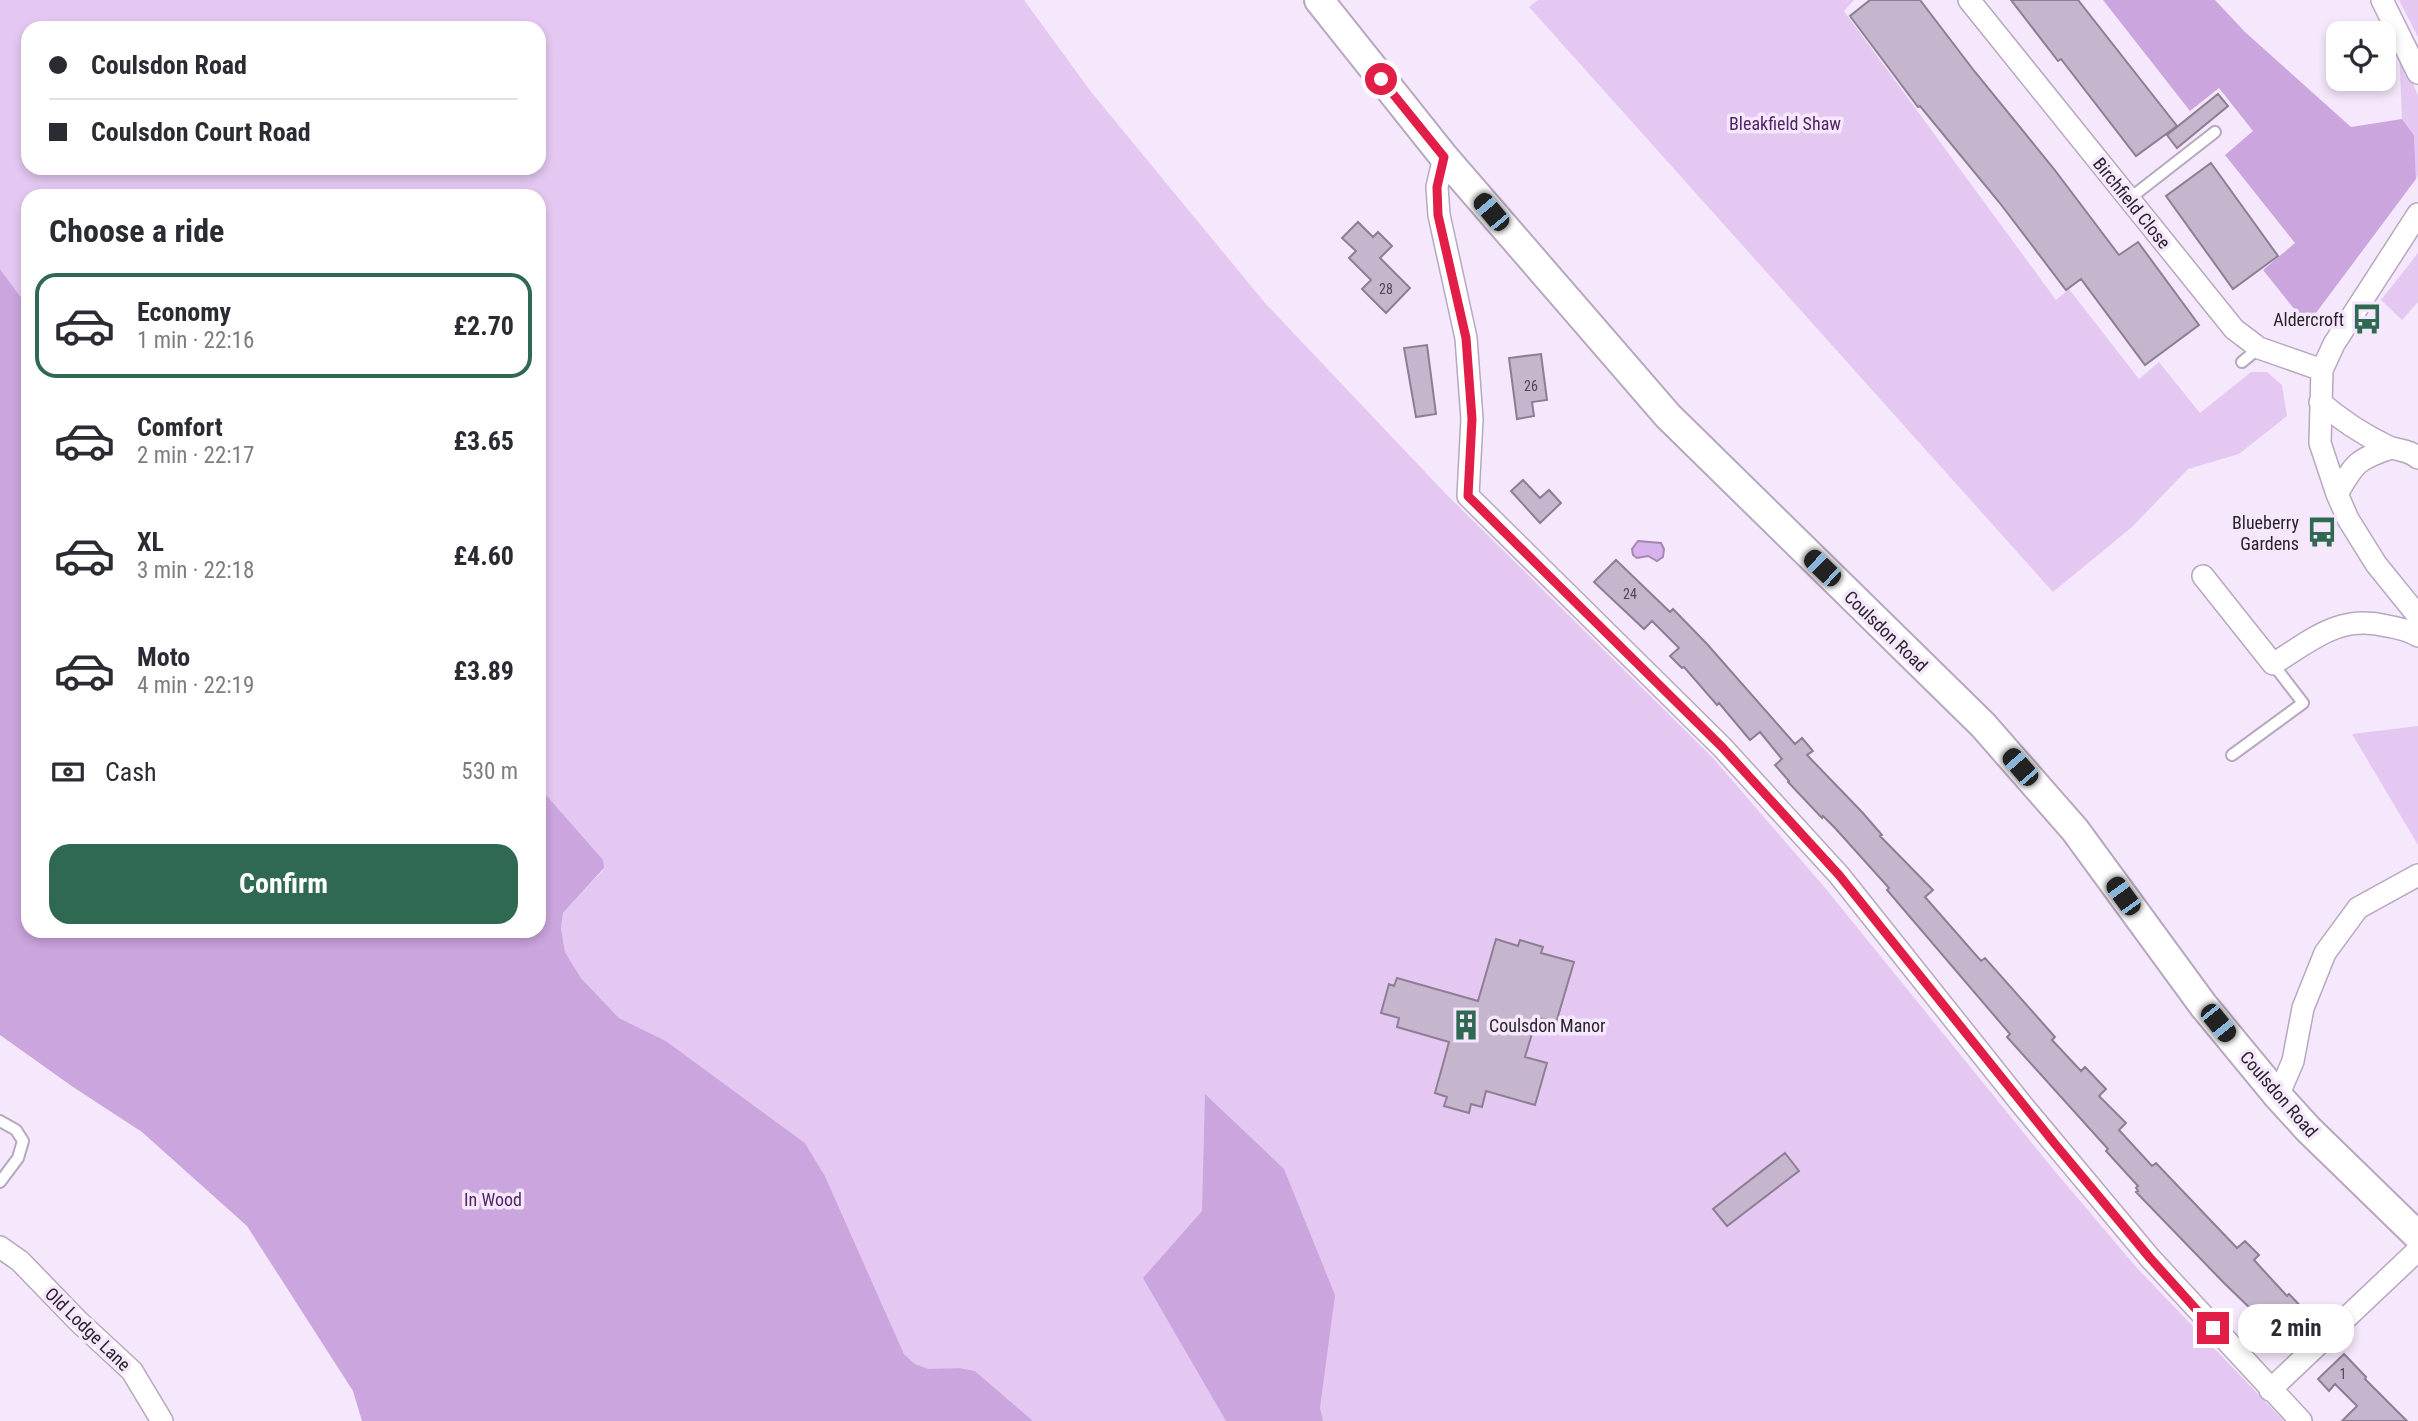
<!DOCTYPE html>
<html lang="en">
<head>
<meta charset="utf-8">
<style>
  :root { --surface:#fff; --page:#f2f2f3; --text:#2b2b33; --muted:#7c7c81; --line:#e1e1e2; --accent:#306952 }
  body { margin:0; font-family:"Roboto Condensed",sans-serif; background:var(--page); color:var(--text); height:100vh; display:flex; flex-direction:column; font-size:26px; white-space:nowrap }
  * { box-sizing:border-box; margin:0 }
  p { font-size:23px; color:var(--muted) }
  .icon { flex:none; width:38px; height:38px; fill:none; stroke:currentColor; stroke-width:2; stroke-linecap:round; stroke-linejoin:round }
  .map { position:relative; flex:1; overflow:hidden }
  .details { position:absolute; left:21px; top:189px; width:525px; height:749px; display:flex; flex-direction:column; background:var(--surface); border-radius:21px; box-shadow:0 4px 10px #0003 }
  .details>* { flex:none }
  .hud { position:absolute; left:21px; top:21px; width:525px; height:154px; border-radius:21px; box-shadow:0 4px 10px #0003; display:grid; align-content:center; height:154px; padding:0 28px; background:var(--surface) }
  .fabs { position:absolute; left:2326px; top:21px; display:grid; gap:14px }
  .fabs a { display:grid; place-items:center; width:70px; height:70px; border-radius:14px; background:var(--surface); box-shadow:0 4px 10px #0003; font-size:35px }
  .end { position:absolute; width:32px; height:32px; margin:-16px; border:9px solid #e11d48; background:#fff; box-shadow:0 0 0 4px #fff }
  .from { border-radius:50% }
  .bubble { position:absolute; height:49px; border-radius:21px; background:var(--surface); box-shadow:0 4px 10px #0003; font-size:23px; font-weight:700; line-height:49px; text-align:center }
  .car { position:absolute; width:21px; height:42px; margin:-21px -10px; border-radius:9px; box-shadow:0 0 5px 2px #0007; background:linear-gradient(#222 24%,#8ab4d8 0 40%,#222 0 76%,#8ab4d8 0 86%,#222 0) }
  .hud b { display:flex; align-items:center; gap:24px; height:66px; font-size:26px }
  .hud b+b { border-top:2px solid var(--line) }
  .hud i { width:18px; height:18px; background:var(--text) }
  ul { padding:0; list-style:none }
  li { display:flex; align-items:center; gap:21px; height:105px; margin:0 14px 10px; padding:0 14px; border:4px solid transparent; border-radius:21px }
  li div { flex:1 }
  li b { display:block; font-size:26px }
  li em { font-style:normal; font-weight:700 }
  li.selected { border-color:var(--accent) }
  li>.icon { width:63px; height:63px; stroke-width:1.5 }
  h2 { padding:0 28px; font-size:32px; line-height:84px }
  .pay { display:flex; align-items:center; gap:18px; height:77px; padding:0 28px; font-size:26px }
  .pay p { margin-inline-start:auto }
  .cta { display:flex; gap:14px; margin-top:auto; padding:14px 28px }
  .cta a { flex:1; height:80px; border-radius:21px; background:var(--accent); color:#fff; font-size:28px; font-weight:700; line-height:80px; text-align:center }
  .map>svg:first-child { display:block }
  .green { fill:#e4c8f2; fill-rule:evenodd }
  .forest { fill:#cba5de }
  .water { fill:#d8b2eb; stroke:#a387b1; stroke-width:2 }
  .building { fill:#c5b5cd; stroke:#8d7e95; stroke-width:2 }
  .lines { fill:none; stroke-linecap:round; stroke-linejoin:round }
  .lane-casing { stroke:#b7a7bf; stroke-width:14 }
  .street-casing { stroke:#b7a7bf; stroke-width:24 }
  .secondary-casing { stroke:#b7a7bf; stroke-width:32 }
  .lane { stroke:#fff; stroke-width:10 }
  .street { stroke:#fff; stroke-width:21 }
  .secondary { stroke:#fff; stroke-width:28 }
  .route { stroke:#e11d48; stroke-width:9 }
  .labels { text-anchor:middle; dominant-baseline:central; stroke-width:7; stroke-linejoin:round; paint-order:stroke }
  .number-label { font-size:14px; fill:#4f4754 }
  .park-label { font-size:18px; fill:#522366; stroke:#f6e8fc }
  .street-label { font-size:18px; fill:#28222b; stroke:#f6e8fc }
  .poi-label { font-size:18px; fill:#28222b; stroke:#f6e8fc; text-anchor:end }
</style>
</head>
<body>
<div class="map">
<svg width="2418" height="1421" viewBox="0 0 2418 1421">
  <rect width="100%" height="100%" fill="#f6e8fc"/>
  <path class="green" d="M0 0H1024L1092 93 1265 303 1446 494 1713 758 1826 889 2053 1169 2137 1268 2284 1421H1033L975 1371 960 1368 928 1370 915 1364 904 1354 825 1176 805 1143 666 1041 619 1018 581 978 565 952 561 928 563 913 604 869 602 860 547 796 539 790V196H28V307L0 269ZM28 28H539V168H28Z
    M1538 0H1854L1844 11 2056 300 2069 289 2139 379 2159 362 2200 413 2251 372H2267L2282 385 2287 416 2239 454 2188 469 2132 527 2053 592 1529 7Z
    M2399 0H2418V37Z
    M2399 47 2418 96V175L2416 179 2414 135 2402 119Z
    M2418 253V302L2402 320 2381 300Z
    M2418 726V845L2352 734Z"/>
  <path class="forest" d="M2103 0H2215L2245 32 2351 127 2402 119 2414 135 2416 179 2307 325 2263 270 2295 243 2225 155 2253 131 2219 88 2190 111Z
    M0 269 28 307V931H539V790L547 796 603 860 604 868 563 913 561 928 565 952 581 978 619 1018 666 1041 805 1143 825 1176 904 1354 915 1364 928 1369 960 1368 975 1371 1033 1421H362L353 1391 247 1226 142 1132 73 1087 0 1035Z
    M1205 1094 1284 1169 1335 1295 1320 1408 1323 1421H1226L1143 1278 1202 1211Z"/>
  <path class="water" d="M1638 541 1661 543 1664 549 1663 557 1657 561 1648 556 1637 558 1633 555 1632 549Z"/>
  <path class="building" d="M1870 0H1920L1975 72 2054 169 2119 255 2138 242 2199 325 2145 365 2081 279 2066 290 1999 202 1920 106 1918 107 1850 16Z
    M2011 0H2078L2177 126 2136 156 2061 59 2058 61Z
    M2218 94 2228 106 2177 148 2167 135Z
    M2211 163 2278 256 2233 289 2166 196Z
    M1358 222 1373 237 1378 232 1392 246 1380 258 1410 288 1386 313 1362 289 1371 280 1349 258 1356 251 1342 238Z
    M1427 345 1436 414 1416 417 1404 348Z
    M1541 354 1547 400 1532 402 1534 416 1517 419 1509 358Z
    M1523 480 1540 498 1549 490 1561 503 1540 523 1511 491Z
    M1616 560 1670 612 1673 609 1707 644 1795 744 1802 738 1813 751 1807 755 1862 812 1882 835 1880 836 1933 890 1925 897 1981 961 1985 958 2055 1037 2052 1040 2081 1071 2085 1067 2106 1089 2099 1096 2126 1123 2119 1130 2152 1166 2156 1163 2237 1248 2245 1241 2259 1255 2254 1260 2287 1296 2289 1294 2308 1314 2283 1338 2256 1310 2254 1312 2224 1283 2136 1192 2138 1191 2136 1188 2138 1186 2106 1151 2108 1149 2007 1037 2010 1034 1887 890 1889 888 1835 828 1823 816 1822 818 1788 782 1789 781 1775 765 1782 759 1760 732 1750 740 1719 703 1717 705 1684 667 1682 668 1670 656 1679 648 1652 621 1644 629 1594 582Z
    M1496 939 1518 946 1520 940 1543 947 1541 953 1574 962 1556 1023 1537 1017 1525 1057 1547 1063 1535 1105 1486 1091 1482 1107 1471 1104 1469 1113 1444 1106 1447 1097 1435 1093 1449 1042 1397 1027 1399 1018 1381 1013 1389 984 1394 986 1397 978 1478 1001Z
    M1785 1153 1799 1171 1727 1226 1713 1209Z
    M2344 1354 2366 1377 2365 1379 2407 1421H2342L2357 1406 2335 1384 2329 1391 2318 1379Z"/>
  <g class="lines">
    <g class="lane-casing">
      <path id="lane" d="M2129 199 2215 132
        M2242 362 2259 348
        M2232 755 2303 703 2273 664
        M0 1121 16 1130 23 1141 18 1158 0 1182"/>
    </g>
    <g class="street-casing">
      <path id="street" d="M1969 0 2234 329 2259 348 2322 370
        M2382 0 2418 73
        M1444 157 1437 187 1439 215 1466 338 1472 419 1468 496 1722 747 1839 875 2023 1106 2150 1258 2301 1421
        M2418 214 2334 344 2322 370 2320 443 2337 494 2348 519 2376 564 2418 616
        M2320 402C2341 420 2362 434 2387 446 2398 451 2408 449 2418 458
        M2337 494C2354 464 2357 459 2391 448
        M2203 576 2273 664C2312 640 2339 614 2387 626 2398 628 2409 630 2418 636
        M2278 1096 2293 1061 2303 1008 2325 953 2358 908 2418 875
        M0 1247 20 1261 78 1321 132 1371 162 1421
        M2270 1390 2418 1250"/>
    </g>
    <g class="secondary-casing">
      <path id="secondary" d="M1319 0 1444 157 1668 416 1983 725 2075 830 2203 1005 2278 1096 2308 1129 2418 1236"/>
    </g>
    <use href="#lane" class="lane"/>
    <use href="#street" class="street"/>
    <use href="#secondary" class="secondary"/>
  </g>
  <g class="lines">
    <path class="route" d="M1381 79 1444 157 1437 187 1438 215 1466 338 1472 419 1468 496 1722 747 1839 875 2055 1144 2150 1258 2213 1328"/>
  </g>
  <defs>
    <g id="bus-bare" transform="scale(2.415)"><path d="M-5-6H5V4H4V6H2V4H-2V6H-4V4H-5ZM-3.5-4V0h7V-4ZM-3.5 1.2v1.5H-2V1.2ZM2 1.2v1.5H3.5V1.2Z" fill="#306952" stroke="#f6e8fc" stroke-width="2.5" paint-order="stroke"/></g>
    <g id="building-bare" transform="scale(2.415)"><path d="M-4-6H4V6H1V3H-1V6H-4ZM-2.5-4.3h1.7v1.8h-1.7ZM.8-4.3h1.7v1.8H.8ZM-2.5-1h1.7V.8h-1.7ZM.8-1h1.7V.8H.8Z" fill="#306952" stroke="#f6e8fc" stroke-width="2.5" paint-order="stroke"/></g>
  </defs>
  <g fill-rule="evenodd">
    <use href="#bus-bare" x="2367" y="319"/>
    <use href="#bus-bare" x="2322" y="532"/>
    <use href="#building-bare" x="1466" y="1025"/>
  </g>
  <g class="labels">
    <g class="number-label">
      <text x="1386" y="289">28</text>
      <text x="1531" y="386">26</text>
      <text x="1630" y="594">24</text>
      <text x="2343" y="1374">1</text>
    </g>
    <g class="park-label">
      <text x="1785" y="123">Bleakfield Shaw</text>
      <text x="493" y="1199">In Wood</text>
    </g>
    <g class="street-label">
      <text transform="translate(2132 203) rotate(51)">Birchfield Close</text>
      <text transform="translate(1886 631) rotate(44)">Coulsdon Road</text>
      <text transform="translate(2279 1094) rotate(49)">Coulsdon Road</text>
      <text transform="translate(88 1329) rotate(44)">Old Lodge Lane</text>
    </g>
    <g class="poi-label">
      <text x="2344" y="319">Aldercroft</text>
      <text x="2299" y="522">Blueberry<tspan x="2299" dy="21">Gardens</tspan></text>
      <text x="1489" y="1025" text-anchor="start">Coulsdon Manor</text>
    </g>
  </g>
</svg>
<div class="fabs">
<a><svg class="icon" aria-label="locate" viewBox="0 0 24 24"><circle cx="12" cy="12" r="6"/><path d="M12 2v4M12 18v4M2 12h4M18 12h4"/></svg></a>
</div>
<i class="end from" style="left:1381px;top:79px"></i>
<i class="end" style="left:2213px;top:1328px"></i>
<div class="bubble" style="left:2238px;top:1304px;width:116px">2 min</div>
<i class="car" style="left:1491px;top:212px;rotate:320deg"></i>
<i class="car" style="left:1822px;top:568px;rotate:314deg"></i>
<i class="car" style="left:2020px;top:767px;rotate:319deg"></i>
<i class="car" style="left:2123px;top:896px;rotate:324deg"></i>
<i class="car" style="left:2218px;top:1023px;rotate:141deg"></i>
<div class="hud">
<b><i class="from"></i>Coulsdon Road</b>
<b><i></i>Coulsdon Court Road</b>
</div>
<section class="details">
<h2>Choose a ride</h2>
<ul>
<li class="selected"><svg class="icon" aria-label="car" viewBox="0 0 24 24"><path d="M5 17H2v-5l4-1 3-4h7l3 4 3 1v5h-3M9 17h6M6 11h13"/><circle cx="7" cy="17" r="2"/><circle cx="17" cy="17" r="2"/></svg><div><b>Economy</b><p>1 min · 22:16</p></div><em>£2.70</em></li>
<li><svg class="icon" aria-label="car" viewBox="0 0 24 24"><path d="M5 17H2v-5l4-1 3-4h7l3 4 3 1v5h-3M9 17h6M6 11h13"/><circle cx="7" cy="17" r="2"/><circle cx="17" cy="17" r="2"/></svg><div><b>Comfort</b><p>2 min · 22:17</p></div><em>£3.65</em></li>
<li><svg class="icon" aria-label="car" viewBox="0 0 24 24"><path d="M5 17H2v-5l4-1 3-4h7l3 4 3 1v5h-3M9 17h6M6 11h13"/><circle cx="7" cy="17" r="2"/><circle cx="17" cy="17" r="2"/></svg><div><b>XL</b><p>3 min · 22:18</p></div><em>£4.60</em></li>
<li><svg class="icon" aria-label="car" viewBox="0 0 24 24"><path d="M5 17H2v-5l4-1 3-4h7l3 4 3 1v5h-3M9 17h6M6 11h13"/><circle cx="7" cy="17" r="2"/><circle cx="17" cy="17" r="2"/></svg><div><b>Moto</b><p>4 min · 22:19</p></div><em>£3.89</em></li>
</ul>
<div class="pay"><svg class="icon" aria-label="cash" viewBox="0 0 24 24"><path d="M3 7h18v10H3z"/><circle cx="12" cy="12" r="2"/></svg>Cash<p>530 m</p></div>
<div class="cta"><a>Confirm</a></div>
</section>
</div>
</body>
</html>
